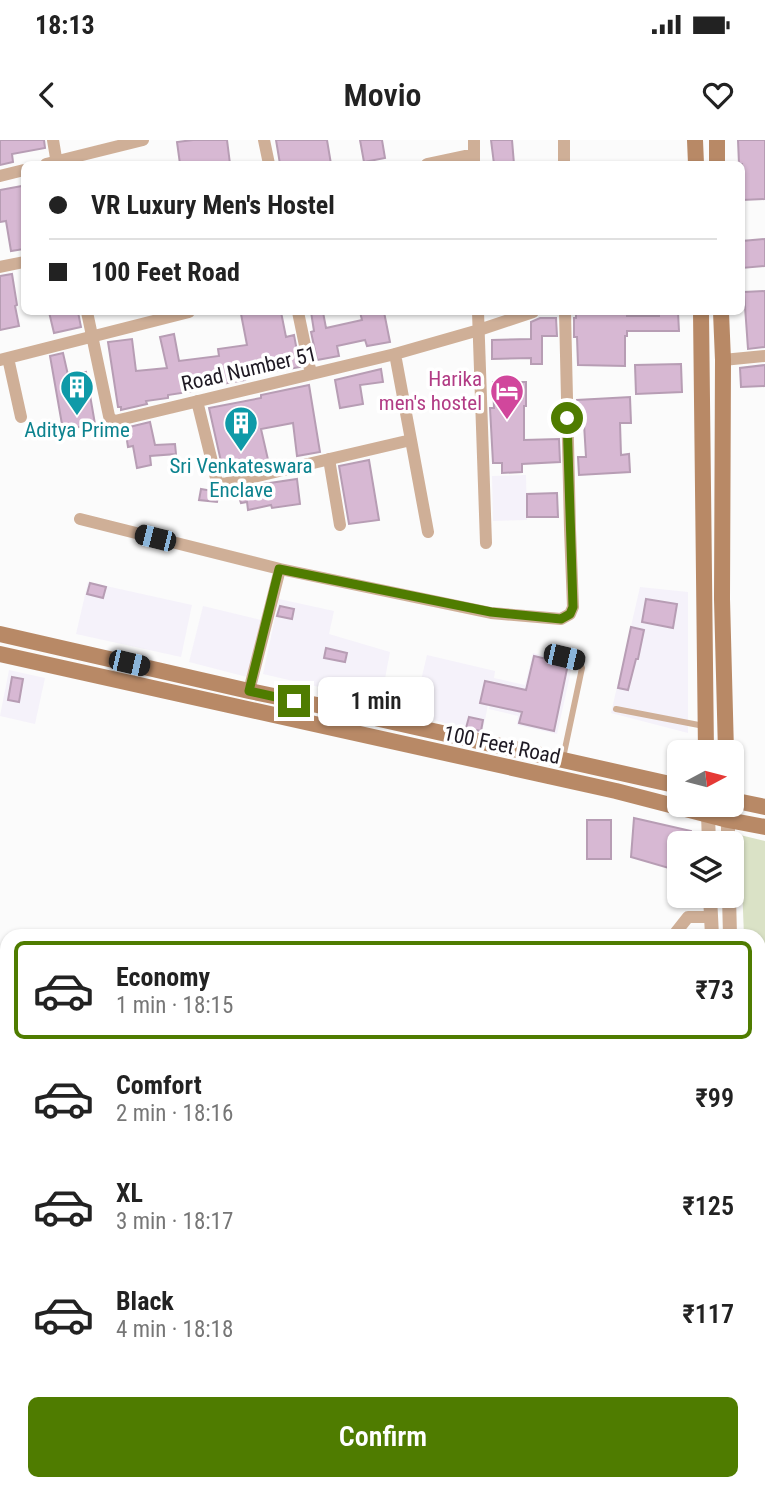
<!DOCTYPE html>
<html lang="en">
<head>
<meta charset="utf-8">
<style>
  :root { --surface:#fff; --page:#f2f2f2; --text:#222; --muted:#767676; --line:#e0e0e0; --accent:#4f7c00 }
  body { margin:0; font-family:"Roboto Condensed",sans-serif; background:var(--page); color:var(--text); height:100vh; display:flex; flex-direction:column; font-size:26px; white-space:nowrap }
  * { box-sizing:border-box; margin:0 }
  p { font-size:23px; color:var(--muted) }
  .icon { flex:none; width:38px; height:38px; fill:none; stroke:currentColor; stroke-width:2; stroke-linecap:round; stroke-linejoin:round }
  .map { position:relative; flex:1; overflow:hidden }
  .drawer { position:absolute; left:0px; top:789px; width:766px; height:562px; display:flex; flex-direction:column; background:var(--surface); border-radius:21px 21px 0 0; box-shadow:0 2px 5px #0004 }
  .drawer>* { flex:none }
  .banner { position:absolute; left:21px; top:21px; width:724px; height:154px; border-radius:10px; box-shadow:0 2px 5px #0004; display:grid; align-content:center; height:154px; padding:0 28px; background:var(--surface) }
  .needle { width:46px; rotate:83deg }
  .controls { position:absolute; left:667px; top:600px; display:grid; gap:14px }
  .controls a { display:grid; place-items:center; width:77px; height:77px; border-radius:10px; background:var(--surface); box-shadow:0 2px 5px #0004; font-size:35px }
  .end { position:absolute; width:32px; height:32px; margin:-16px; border:9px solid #4f7c00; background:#fff; box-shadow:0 0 0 4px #fff }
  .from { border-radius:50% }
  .bubble { position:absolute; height:49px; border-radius:10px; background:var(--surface); box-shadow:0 2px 5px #0004; font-size:23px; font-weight:600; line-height:49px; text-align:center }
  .car { position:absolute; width:21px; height:42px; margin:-21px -10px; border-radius:9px; box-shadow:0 0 5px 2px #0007; background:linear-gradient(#222 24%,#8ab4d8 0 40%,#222 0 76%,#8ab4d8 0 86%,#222 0) }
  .banner b { display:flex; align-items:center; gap:24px; height:66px; font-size:26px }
  .banner b+b { border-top:2px solid var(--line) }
  .banner i { width:18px; height:18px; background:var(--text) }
  ul { padding:12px 0 0; list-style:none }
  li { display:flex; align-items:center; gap:21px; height:98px; margin:0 14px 10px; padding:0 14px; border:4px solid transparent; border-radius:10px }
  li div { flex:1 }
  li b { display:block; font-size:26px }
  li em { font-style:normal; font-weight:600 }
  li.selected { border-color:var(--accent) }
  li>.icon { width:63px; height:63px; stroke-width:1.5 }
  .action { display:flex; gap:14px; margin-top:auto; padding:14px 28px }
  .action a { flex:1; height:80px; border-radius:10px; background:var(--accent); color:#fff; font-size:28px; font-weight:600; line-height:80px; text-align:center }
  .status { display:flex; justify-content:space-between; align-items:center; height:49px; padding:0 35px; background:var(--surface); direction:ltr }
  .status svg { height:19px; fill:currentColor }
  header { display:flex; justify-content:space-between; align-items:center; height:91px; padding:0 28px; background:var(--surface); font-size:32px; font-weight:600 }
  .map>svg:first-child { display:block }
  .built { fill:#f5f2fa }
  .green { fill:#dae2c6 }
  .building { fill:#d7b8d3; stroke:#b79db4; stroke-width:2 }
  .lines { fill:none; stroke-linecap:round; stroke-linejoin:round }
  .service { stroke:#cfaf97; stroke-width:6 }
  .minor { stroke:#cfaf97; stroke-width:12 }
  .tertiary { stroke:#cfaf97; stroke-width:14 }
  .secondary { stroke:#b88966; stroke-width:16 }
  .route { stroke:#4f7c00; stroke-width:9 }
  .labels { text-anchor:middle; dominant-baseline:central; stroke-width:7; stroke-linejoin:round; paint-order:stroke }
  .street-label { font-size:21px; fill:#1e1923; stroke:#fff }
  .hotel-label { font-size:21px; fill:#b23c85; stroke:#fff; text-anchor:end }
  .culture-label { font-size:21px; fill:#0d838f; stroke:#fff }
</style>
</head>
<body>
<div class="status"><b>18:13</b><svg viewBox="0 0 49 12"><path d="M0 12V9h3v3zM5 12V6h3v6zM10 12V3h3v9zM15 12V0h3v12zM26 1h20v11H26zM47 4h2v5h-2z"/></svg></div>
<header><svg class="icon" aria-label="back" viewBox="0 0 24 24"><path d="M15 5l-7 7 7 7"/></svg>Movio<svg class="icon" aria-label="heart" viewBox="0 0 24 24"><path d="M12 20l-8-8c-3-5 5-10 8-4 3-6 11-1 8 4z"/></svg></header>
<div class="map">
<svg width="765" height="1350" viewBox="0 0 765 1350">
  <rect width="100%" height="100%" fill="#fbfbfb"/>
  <path class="built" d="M526 335 527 380 493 381 492 336Z
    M88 442 192 465 181 517 76 494Z
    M640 447 688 452V593L611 573Z
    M279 459 334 471 329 494 390 512 380 565 319 547 263 534Z
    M203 466 261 480 247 537 189 522Z
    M533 513 573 522 557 594 517 585 518 576 489 569 492 545 482 594 413 574 427 515 495 531 494 538 525 545Z
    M9 530 45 538 35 584 0 576Z"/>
  <path class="green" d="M740 695 765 701V1014L760 1013V796H744Z"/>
  <path class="building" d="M0 0H44L45 8 12 14 13 22 0 25Z
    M193 0H227L230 24H180L177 2Z
    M276 0H327L331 24H280Z
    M360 0H382L385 18 364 22Z
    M491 0H512L514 24H494Z
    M738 0H765V59L742 60V24H739Z
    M22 46 24 64V109L11 111 6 81 0 82V50Z
    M765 99V126L742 128V101Z
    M12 134 17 165 15 166 19 186 0 190V136Z
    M765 151V207L748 209 744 152Z
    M49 172H78L81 187 54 193Z
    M253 172H281L286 197 294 195 300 227 244 237 245 240 193 249 194 251 168 255V258L146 261 147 264 121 270V267H118L108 202 132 199 136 231 167 228 160 197 174 194 179 221 219 216 218 209 247 205 241 174Z
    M311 172H323L326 188 362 180 360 172H384L390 202 367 206 365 200 337 206 339 216 317 220 311 192 314 191Z
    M659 172H678L679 191H627V196H625V226L578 225 577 197H574V178H576V174H627V176H659Z
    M540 178H556L557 196H542V224H531V218L492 219V200L531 199V182Z
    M63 213 68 235 86 232 95 284 63 290 50 216Z
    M681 224 682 252 636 254 635 225Z
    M765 225V246L741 247 740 228Z
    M381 229 383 242 360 245 363 264 340 268 335 240Z
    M493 242H526V266H524V300L559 299 560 322 522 324V332L502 333V323H493L490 268H494Z
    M309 245 320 312 297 316 293 283 261 289 269 324 224 335 209 268 261 258V255Z
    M630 257 631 283H620L621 315 629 314 630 332 579 335 578 317H586L584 284 578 285 577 260Z
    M150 282 155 305 175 304 176 314 150 316 151 325 137 328 133 306 128 307 125 288Z
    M369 320 379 380 349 384 339 326Z
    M297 339 300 364 272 368 271 365 248 370 247 362 241 363 238 354 225 357 224 353 263 344Z
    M201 349 219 352 217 362 199 360Z
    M557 353 558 377H527V354Z
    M90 443 106 447 103 458 87 454Z
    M646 459 677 464 673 488 642 482Z
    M280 466 294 469 292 479 277 476Z
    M631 487 644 490 638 519H636L628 550 618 548Z
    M326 508 347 513 345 522 324 518Z
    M534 516 568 524 554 591 519 583 522 572 480 563 485 541 526 550Z
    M12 537 23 539 19 562 8 560Z
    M469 577 483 580 481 591 466 588Z
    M634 678 691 691 690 704H679V731L631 717Z
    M587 680H611V719H587Z"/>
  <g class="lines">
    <path class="service" d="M550 514 579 520 582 528 563 618
      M616 569 704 586"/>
    <path class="minor" d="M53 0 57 24
      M264 0 269 24
      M474 0V24
      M564 0V24
      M46 24 143 0
      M427 24 474 14
      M0 36 24 30
      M0 127 24 122
      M87 172 109 276 112 280 115 281 395 214 479 190 533 172
      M298 172 311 234
      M478 172 486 403
      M8 218 21 277
      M0 220 189 172
      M723 220 765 216
      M197 261 217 342 223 344 411 300 395 214
      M411 300 428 392
      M329 319 340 385
      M80 379 280 429
      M249 551 280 429 491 473 561 479 570 474 573 467 570 389 565 172
      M673 796 688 777H711
      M0 966 7 968
      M760 1021H765
      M0 1067 7 1068
      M0 1177 7 1178
      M760 1265H765
      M375 1344 387 1350
      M569 1344 581 1350
      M638 1344 639 1350
      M160 1346V1344
      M743 1346H765
      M68 1350 69 1344
      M251 1350 253 1344
      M404 1350 407 1344"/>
    <path class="tertiary" d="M708 674 709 704
      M728 680V704
      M710 756 712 796
      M729 756 730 796
      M722 1344V1350
      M743 1344V1350"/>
    <path class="secondary" d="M695 0 696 24
      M717 0V24
      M701 172 706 612
      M721 172 723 220 722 459 726 612
      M0 494 249 551 317 565 679 646
      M0 514 616 651 728 680 765 687
      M732 660 765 667"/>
  </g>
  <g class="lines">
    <path class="route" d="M294 561 249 551 279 429 491 472 561 479 570 474 573 467 567 278"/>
  </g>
  <defs>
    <g id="building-pin" transform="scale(1.75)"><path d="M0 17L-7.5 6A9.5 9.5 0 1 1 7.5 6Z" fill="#0f9aa8" stroke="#fff"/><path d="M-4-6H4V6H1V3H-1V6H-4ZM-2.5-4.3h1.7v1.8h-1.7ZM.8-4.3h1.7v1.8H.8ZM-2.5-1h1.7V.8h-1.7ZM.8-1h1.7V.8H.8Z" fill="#fff"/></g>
    <g id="hotel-pin" transform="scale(1.75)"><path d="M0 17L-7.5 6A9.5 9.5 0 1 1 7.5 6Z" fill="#d1479c" stroke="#fff"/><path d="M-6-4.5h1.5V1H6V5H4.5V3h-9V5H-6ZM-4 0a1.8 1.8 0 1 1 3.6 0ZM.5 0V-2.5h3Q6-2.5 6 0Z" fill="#fff"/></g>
  </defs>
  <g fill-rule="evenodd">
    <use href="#building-pin" x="77" y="247"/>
    <use href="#hotel-pin" x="507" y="251"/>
    <use href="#building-pin" x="241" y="283"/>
  </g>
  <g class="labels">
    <g class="street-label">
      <text transform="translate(249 229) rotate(-13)">Road Number 51</text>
      <text transform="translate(502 605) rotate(12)">100 Feet Road</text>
    </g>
    <g class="hotel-label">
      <text x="482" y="239">Harika<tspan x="482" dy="24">men's hostel</tspan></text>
    </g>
    <g class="culture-label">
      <text x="77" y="290">Aditya Prime</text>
      <text x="241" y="326">Sri Venkateswara<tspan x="241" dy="24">Enclave</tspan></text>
    </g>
  </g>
</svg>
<div class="controls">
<a><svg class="needle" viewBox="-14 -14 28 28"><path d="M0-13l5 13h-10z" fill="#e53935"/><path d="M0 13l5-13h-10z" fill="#767676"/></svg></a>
<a><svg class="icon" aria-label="layers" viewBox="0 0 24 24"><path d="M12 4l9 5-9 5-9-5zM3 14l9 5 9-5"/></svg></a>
</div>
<i class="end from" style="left:567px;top:278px"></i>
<i class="end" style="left:294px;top:561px"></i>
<div class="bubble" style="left:318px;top:537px;width:116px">1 min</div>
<i class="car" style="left:155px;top:398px;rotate:284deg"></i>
<i class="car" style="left:564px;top:517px;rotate:103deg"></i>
<i class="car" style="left:129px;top:523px;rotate:103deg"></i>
<div class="banner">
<b><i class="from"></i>VR Luxury Men's Hostel</b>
<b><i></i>100 Feet Road</b>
</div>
<section class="drawer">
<ul>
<li class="selected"><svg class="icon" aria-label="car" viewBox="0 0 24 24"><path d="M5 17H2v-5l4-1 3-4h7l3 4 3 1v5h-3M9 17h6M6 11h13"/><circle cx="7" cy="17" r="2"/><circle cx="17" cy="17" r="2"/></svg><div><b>Economy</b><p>1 min · 18:15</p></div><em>₹73</em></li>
<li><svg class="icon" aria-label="car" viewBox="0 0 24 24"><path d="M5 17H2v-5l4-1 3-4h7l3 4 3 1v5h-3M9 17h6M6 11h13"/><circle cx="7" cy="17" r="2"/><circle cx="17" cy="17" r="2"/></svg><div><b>Comfort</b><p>2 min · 18:16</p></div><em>₹99</em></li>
<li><svg class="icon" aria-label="car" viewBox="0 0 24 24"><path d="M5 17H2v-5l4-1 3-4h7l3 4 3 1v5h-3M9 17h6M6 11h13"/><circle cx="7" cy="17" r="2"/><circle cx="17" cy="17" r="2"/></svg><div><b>XL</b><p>3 min · 18:17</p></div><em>₹125</em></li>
<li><svg class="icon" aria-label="car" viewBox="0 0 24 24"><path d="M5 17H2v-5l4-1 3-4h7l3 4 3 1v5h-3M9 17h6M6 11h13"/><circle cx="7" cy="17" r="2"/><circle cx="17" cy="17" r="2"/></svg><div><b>Black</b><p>4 min · 18:18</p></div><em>₹117</em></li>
</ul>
<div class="action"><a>Confirm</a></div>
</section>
</div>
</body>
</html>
